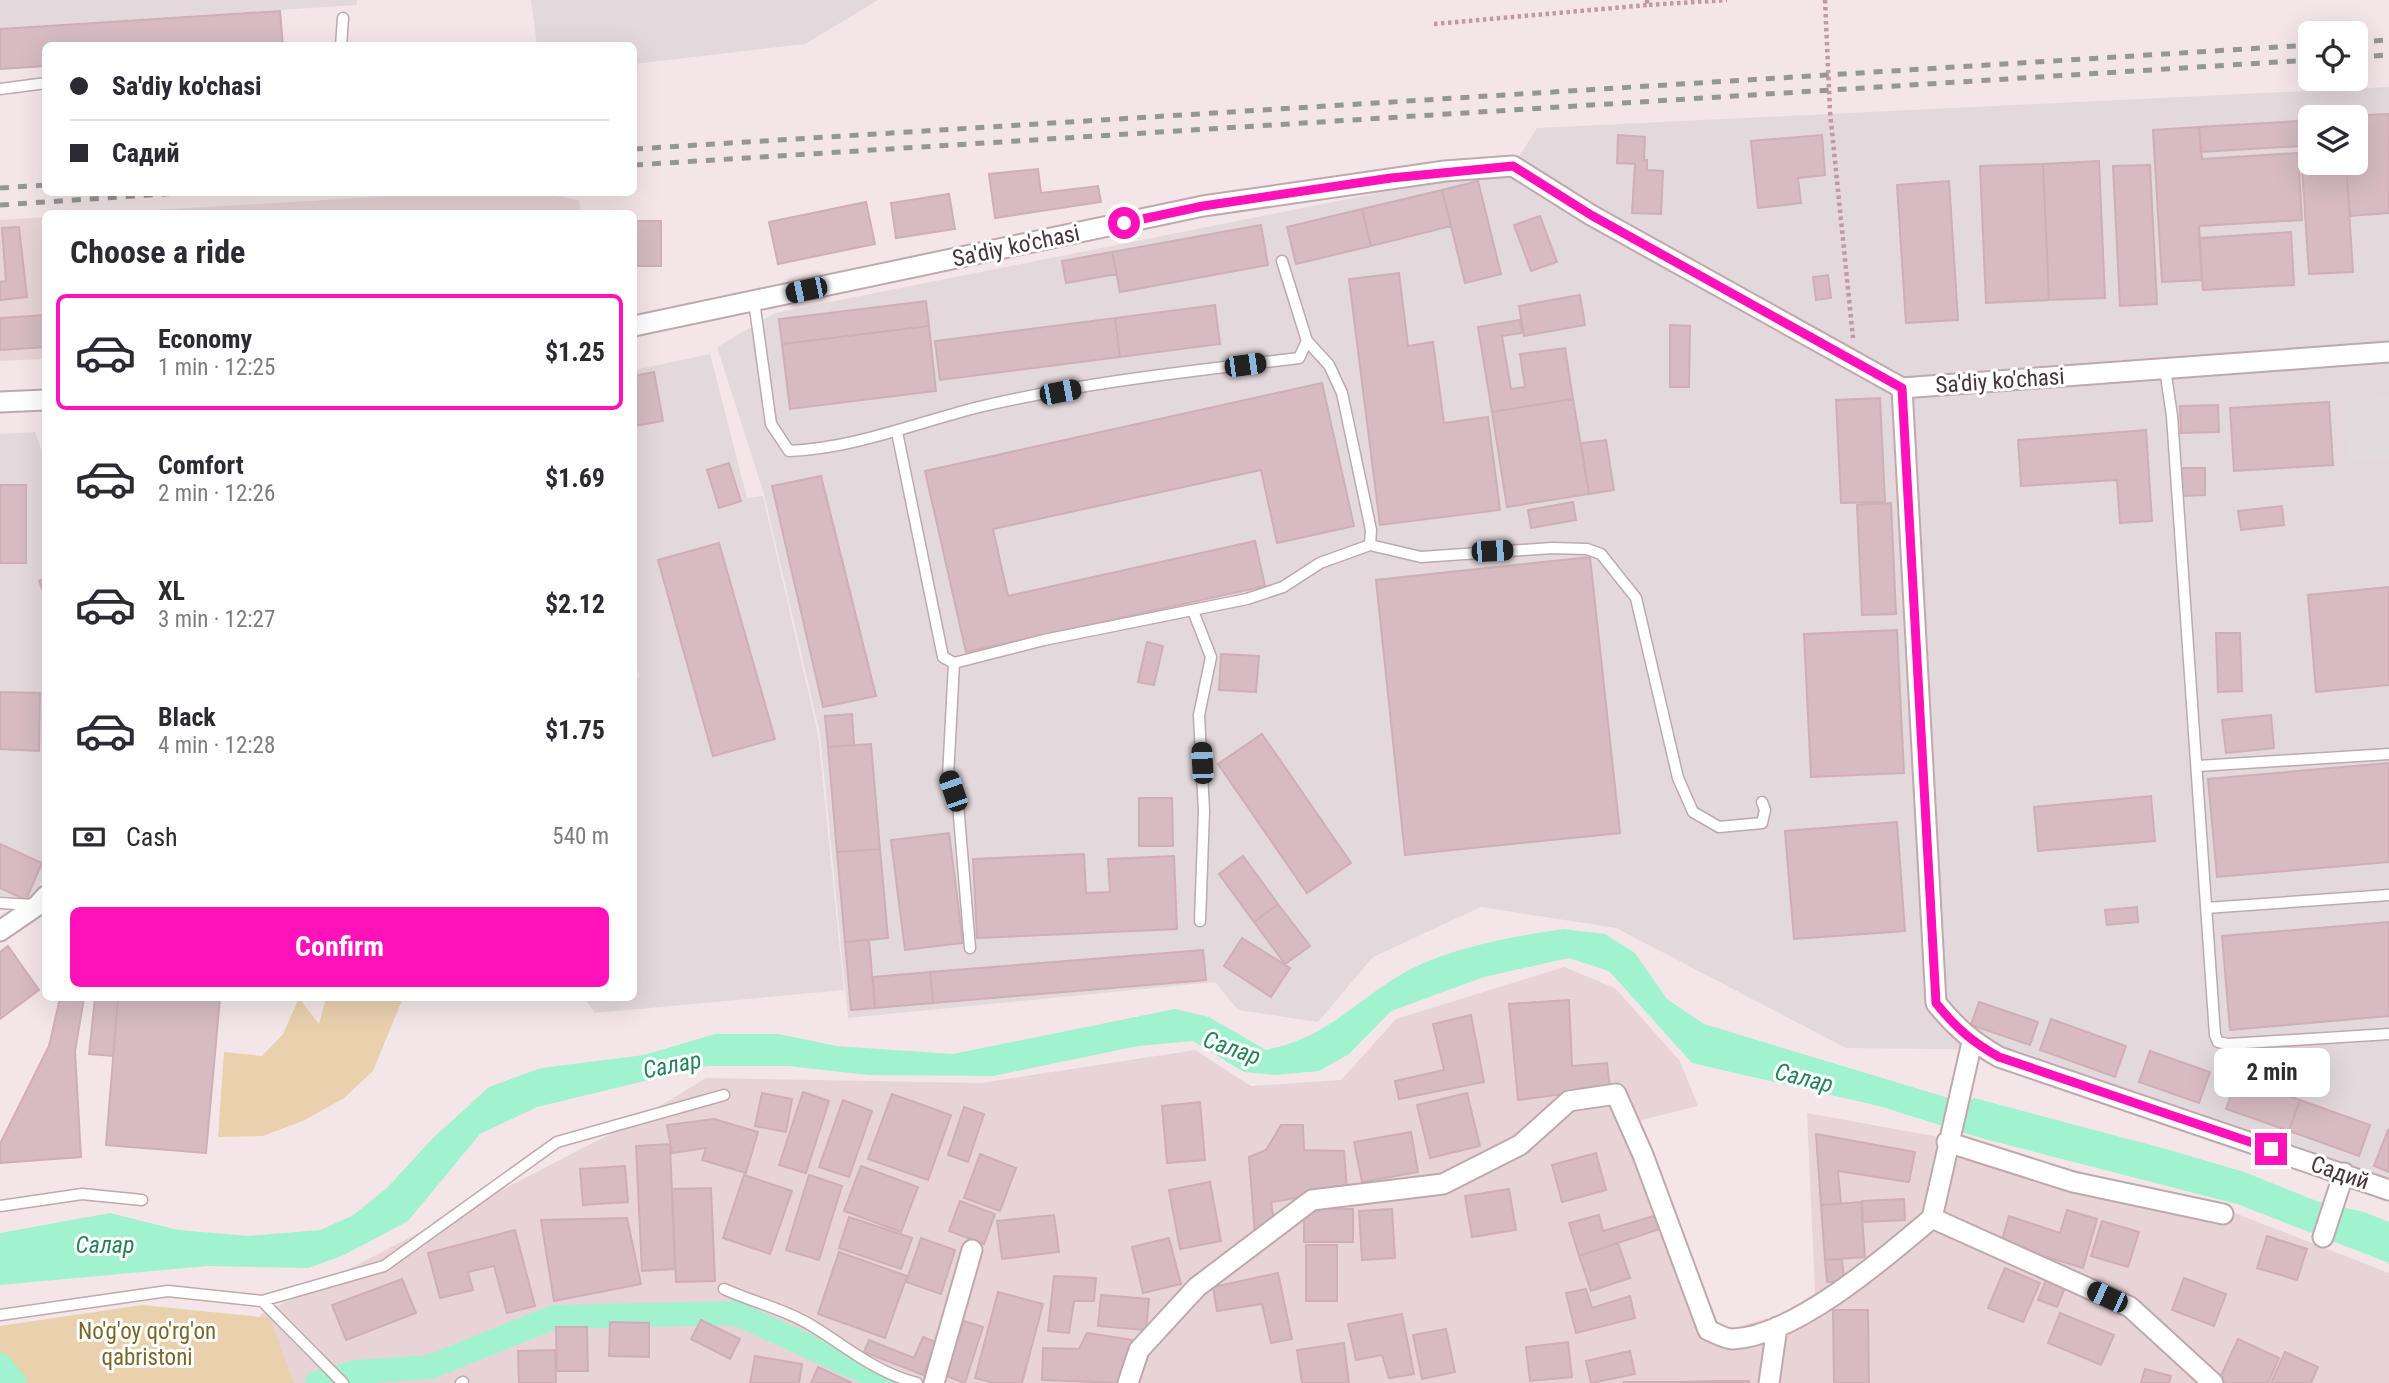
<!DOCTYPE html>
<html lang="en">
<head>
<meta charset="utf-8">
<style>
  :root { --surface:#fff; --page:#f7f7f7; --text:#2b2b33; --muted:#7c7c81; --line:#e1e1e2; --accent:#ff12b9 }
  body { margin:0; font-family:"Roboto Condensed",sans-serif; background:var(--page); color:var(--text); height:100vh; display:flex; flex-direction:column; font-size:26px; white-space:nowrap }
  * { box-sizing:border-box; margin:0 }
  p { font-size:23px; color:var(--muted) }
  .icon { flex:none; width:38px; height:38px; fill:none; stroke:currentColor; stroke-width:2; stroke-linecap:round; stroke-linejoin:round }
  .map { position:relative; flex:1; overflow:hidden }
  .side { position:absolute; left:42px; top:210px; width:595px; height:791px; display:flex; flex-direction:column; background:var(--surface); border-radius:10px; box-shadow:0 7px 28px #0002 }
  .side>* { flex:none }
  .hud { position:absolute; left:42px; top:42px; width:595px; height:154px; border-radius:10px; box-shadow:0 7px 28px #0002; display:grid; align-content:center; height:154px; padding:0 28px; background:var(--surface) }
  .buttons { position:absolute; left:2298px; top:21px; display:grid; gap:14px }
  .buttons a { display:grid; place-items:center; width:70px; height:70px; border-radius:10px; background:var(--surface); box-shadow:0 7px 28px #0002; font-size:35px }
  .end { position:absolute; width:32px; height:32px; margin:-16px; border:9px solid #ff12b9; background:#fff; box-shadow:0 0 0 4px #fff }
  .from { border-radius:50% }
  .bubble { position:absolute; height:49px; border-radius:10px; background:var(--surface); box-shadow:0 7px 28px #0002; font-size:23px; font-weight:700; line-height:49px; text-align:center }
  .car { position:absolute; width:21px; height:42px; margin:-21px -10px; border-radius:9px; box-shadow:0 0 5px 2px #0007; background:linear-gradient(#222 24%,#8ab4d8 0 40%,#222 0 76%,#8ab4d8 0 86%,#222 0) }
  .hud b { display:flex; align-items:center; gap:24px; height:66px; font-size:26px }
  .hud b+b { border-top:2px solid var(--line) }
  .hud i { width:18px; height:18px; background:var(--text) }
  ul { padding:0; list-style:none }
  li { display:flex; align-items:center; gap:21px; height:116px; margin:0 14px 10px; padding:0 14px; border:4px solid transparent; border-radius:10px }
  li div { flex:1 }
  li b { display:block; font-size:26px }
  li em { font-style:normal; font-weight:700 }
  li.current { border-color:var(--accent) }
  li>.icon { width:63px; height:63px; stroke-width:1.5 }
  h2 { padding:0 28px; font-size:32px; line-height:84px }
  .pay { display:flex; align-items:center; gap:18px; height:77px; padding:0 28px; font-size:26px }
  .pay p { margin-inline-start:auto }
  .cta { display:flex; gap:14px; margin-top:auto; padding:14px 28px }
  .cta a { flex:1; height:80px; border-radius:10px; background:var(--accent); color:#fff; font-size:28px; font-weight:700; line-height:80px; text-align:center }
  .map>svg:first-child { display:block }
  .residential { fill:#e8d4d7 }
  .industrial { fill:#e3d8db; fill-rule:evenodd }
  .green { fill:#e9d1ae }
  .parking { fill:#e1dbdd }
  .water { fill:#a1f2ce }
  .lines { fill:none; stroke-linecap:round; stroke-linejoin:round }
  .canal { stroke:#a1f2ce; stroke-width:24 }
  .building { fill:#d6bbc2; stroke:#d0aeb7; stroke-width:2 }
  .service-casing { stroke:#bfa9ad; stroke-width:13 }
  .minor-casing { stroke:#bfa9ad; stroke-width:23 }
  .path { stroke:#c199a2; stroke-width:4.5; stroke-dasharray:3.5 3.5; stroke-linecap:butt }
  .service { stroke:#fff; stroke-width:10 }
  .minor { stroke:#fff; stroke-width:19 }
  .rail { stroke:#969696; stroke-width:5; stroke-dasharray:9 9; stroke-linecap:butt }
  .path-bridge { stroke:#c199a2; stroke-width:4.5; stroke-dasharray:3.5 3.5; stroke-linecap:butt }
  .route { stroke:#ff12b9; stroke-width:9 }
  .labels { text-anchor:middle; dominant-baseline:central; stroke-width:6; stroke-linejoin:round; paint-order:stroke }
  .street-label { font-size:23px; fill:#473539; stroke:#fff }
  .park-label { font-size:23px; fill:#7a6727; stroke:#fff }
  .water-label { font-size:24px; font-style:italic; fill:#23845a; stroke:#fff }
</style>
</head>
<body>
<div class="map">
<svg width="2389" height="1383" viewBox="0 0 2389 1383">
  <rect width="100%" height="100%" fill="#f4e6e8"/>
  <path class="residential" d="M441 193H539L579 200 581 213H107Z
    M45 217V359L0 361V220Z
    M1564 967 1615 988 1680 1061 1698 1106 1638 1121 1718 1332 1787 1313 1815 1293 1807 1113 1961 1141 2222 1208 2389 1273V1383H276L260 1315 637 1120 706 1078 980 1083 1195 1050 1251 1086 1341 1080 1396 1019Z"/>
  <path class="industrial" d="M0 0H357V5L0 28Z
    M531 0H878L805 44 634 64V46L537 45Z
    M2389 87V1181L2016 1050 1846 1048 1616 928 1481 907 1373 957 1318 1022 1238 1010 1215 982 848 1018 820 734 764 494 717 347 775 313 1513 166 1537 128ZM2310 117H2356V163H2310Z
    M710 354 747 498 763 496 818 734 844 990 595 1013 584 998H634V685L639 676 634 661V370Z
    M35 432 45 460 46 873 33 899 0 896V434Z"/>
  <path class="green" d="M299 998 319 1024 326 998H403L373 1071 344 1098 303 1121 263 1136 218 1137 224 1052 262 1056 283 1034Z
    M142 1305 270 1318 294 1383H0V1326Z"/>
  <path class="parking" d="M2389 396V459L2348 462 2343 400Z"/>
  <path class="water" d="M1563 929 1605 934 1635 953 1667 999 1704 1024 1965 1103 1974 1098 2166 1149 2244 1172 2319 1202 2364 1212 2389 1222V1263L2237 1204 1981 1138 1879 1106 1692 1063 1609 971 1569 958 1484 977 1391 1011 1349 1054 1319 1071 1274 1075 1244 1072 1193 1041 1138 1046 993 1076 869 1075 788 1066H707L537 1107 480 1134 408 1221 344 1255 308 1268 207 1266 0 1285V1233L110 1213 178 1230 249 1236 320 1230 352 1216 387 1188 433 1138 489 1087 541 1068 644 1055 715 1034H779L836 1046 953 1054 1175 1009 1209 1017 1266 1050C1333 1036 1356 998 1411 969 1454 947 1515 936 1563 929Z"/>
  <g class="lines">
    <path class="canal" d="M0 1365 15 1383
      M317 1383 355 1372 430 1367 554 1317 735 1313 889 1383"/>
  </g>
  <path class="building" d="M280 11 283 46H46V66L0 69V29Z
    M2389 114V213L2350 216 2346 163H2356V117L2343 116Z
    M2310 118V163H2346L2353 272 2309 274 2299 119Z
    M2299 121 2301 146 2201 152 2199 127Z
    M2199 127 2202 159 2298 153 2302 220 2199 226 2202 280 2162 282 2153 130Z
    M1618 135 1645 137 1644 160H1647V170L1663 171 1661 214 1632 213 1635 164 1617 163Z
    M1822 135 1825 175 1798 178 1801 203 1758 208 1751 141Z
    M2099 161 2105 298 2049 300 2043 164Z
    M2043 164 2049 300 1986 303 1980 166Z
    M2150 165 2157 304 2120 306 2113 166Z
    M1038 169 1041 193 1098 186 1101 202 995 218 989 174Z
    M1478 181 1501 274 1465 283 1442 190Z
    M1949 181 1958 320 1906 323 1897 185Z
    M1442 190 1451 226 1371 246 1362 209Z
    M949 194 955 229 896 238 891 203Z
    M866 202 875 244 778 264 769 222Z
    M1362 209 1371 246 1296 264 1287 227Z
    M1540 216 1557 262 1531 271 1514 225Z
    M634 221H661V266H634Z
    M1261 225 1268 265 1120 292 1112 252Z
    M19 227 27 297 0 300V282L6 281 2 228Z
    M2291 232 2294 285 2203 290 2199 238Z
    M1112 252 1117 274 1066 283 1062 261Z
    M1399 273 1408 346 1433 342 1444 423 1488 417 1500 510 1380 525 1349 279Z
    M1828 275 1831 298 1816 300 1813 277Z
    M1580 295 1585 325 1524 336 1519 306Z
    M926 301 929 326 782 344 779 319Z
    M1215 305 1220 344 1120 357 1115 318Z
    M46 315V347L0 350V318Z
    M1115 318 1120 357 940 380 935 341Z
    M1520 320 1522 333 1502 336 1511 389 1525 387 1520 354 1565 348 1573 399 1492 412 1478 327Z
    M1670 325 1690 326 1689 387H1670Z
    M929 326 936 391 790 409 782 344Z
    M654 372 663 421 634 426V376Z
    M1322 383 1354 526 1277 543 1261 470 993 529 1008 596 1255 541 1265 586 966 652 925 471Z
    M1880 398 1885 502 1841 503 1836 400Z
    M1573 399 1589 494 1507 507 1492 412Z
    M2329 402 2333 465 2234 471 2230 408Z
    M2218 405 2219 432 2181 433 2180 406Z
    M2146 430 2152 521 2120 523 2117 480 2021 486 2018 440Z
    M1606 440 1614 490 1589 494 1581 443Z
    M729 463 741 501 719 508 707 470Z
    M2182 468H2205V495L2182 496Z
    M821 476 876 696 823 707 772 486Z
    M0 485H26V563H0Z
    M1573 502 1576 520 1531 528 1528 510Z
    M1891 503 1896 614 1862 615 1857 505Z
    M2282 506 2284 525 2241 530 2238 511Z
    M719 543 775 739 713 756 658 560Z
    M1590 557 1620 833 1405 855 1376 580Z
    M46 578V599L39 581Z
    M2389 587V685L2316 692 2308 595Z
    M1897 630 1904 773 1811 777 1804 634Z
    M2216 633H2240L2242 691 2218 692Z
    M1147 642 1163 646 1154 685 1138 682Z
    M1221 654 1259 656 1256 692 1219 690Z
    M0 692 40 693 39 751 0 749Z
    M852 714 854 745 828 747 825 716Z
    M2271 715 2274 748 2226 753 2222 720Z
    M1262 734 1351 863 1307 893 1218 764Z
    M871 744 880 849 837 852 828 747Z
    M2389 763V862L2217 877 2208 779Z
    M2151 796 2155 841 2038 851 2034 807Z
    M1139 798H1172L1173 846H1139Z
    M1897 822 1905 931 1794 939 1785 831Z
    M949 833 963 943 905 950 891 840Z
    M0 844 42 863 26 900 0 888Z
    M880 849 888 938 845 942 837 852Z
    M1084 854 1086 893 1110 892 1108 859 1174 856 1177 929 977 938 973 859Z
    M1243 856 1278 904 1254 922 1219 874Z
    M1278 904 1310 946 1285 964 1254 922Z
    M2137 907 2138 922 2107 925 2105 910Z
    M2389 922V1016L2230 1030 2222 936Z
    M1242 938 1290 968 1271 997 1224 966Z
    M869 940 875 1008 851 1010 845 942Z
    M8 946 39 990 0 1019V952Z
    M1203 950 1206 980 933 1003 930 972Z
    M930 972 933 1003 875 1008 873 977Z
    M60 998H84L75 1051 81 1157 0 1163V1144L49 1046Z
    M95 998H118L113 1056 89 1054Z
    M118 998H220L206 1153 106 1145Z
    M1569 1000 1572 1066 1607 1063 1610 1088 1518 1100 1509 1004Z
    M1979 1002 2038 1022 2030 1045 1971 1025Z
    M1471 1015 1484 1082 1399 1099 1395 1081 1444 1070 1433 1024Z
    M2051 1019 2126 1046 2115 1077 2040 1050Z
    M2150 1051 2210 1072 2199 1103 2139 1082Z
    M2237 1078 2300 1100 2289 1131 2226 1109Z
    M803 1092 829 1101 806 1173 779 1165Z
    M762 1093 792 1099 786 1132 755 1126Z
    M1467 1093 1480 1146 1430 1158 1417 1105Z
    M892 1094 951 1115 928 1180 868 1159Z
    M843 1100 872 1111 849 1177 819 1167Z
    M2300 1100 2370 1125 2359 1156 2289 1131Z
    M1200 1102 1205 1160 1167 1163 1162 1106Z
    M964 1107 984 1114 968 1162 948 1155Z
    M714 1119 758 1132 746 1173 702 1160 706 1148 672 1153 667 1125Z
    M1281 1125H1303L1304 1150 1344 1151 1347 1190 1271 1202 1275 1226 1255 1236 1249 1157 1266 1150Z
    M2388 1130H2389V1172L2374 1166Z
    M1411 1132 1418 1172 1362 1182 1354 1142Z
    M1816 1134 1915 1152 1909 1182 1838 1171 1841 1204 1821 1205Z
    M670 1144 675 1269 642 1271 636 1146Z
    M1596 1153 1606 1190 1562 1202 1552 1165Z
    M980 1154 1016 1168 1000 1211 964 1198Z
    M625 1166 628 1202 583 1205 580 1169Z
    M861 1166 918 1187 901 1232 844 1211Z
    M744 1175 792 1191 770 1254 723 1238Z
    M809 1175 842 1186 819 1260 786 1250Z
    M1210 1182 1221 1241 1180 1249 1169 1190Z
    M711 1188 715 1281 676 1282 672 1189Z
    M1509 1189 1516 1230 1472 1237 1465 1196Z
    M1904 1199 1905 1220 1863 1222 1862 1201Z
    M960 1201 995 1214 984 1244 949 1231Z
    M1861 1202 1865 1257 1825 1260 1821 1205Z
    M1304 1209H1353V1242H1304Z
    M1392 1209 1395 1258 1362 1260 1359 1211Z
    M2067 1210 2097 1219 2083 1268 2001 1243 2009 1216 2060 1233Z
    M1054 1215 1059 1252 1002 1259 997 1221Z
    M1599 1215 1603 1231 1654 1216 1660 1229 1579 1256 1569 1223Z
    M849 1217 912 1238 901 1269 839 1248Z
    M627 1218 641 1284 554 1301 541 1220Z
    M2102 1221 2139 1232 2128 1267 2091 1256Z
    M515 1230 535 1306 507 1313 494 1266 468 1272 473 1290 440 1298 428 1253Z
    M2267 1236 2307 1249 2297 1280 2257 1268Z
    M921 1238 955 1250 941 1294 906 1282Z
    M1169 1238 1181 1284 1143 1293 1132 1247Z
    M1618 1243 1630 1278 1591 1291 1579 1256Z
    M1306 1245H1337V1301H1306Z
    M839 1252 907 1276 885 1338 818 1314Z
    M1842 1259 1844 1281 1827 1282 1825 1260Z
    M2005 1268 2040 1283 2023 1322 1988 1308Z
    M1278 1273 1292 1339 1271 1343 1262 1304 1217 1311 1213 1287Z
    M2048 1275 2067 1283 2057 1307 2038 1300Z
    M1054 1276 1096 1278 1094 1301H1074L1069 1333 1048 1331Z
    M2184 1278 2226 1294 2214 1326 2172 1310Z
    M402 1279 416 1313 346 1340 332 1305Z
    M1586 1289 1592 1308 1630 1296 1635 1318 1576 1333 1566 1293Z
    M998 1292 1043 1304 1022 1383H994L975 1378Z
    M1101 1295 1149 1299 1146 1330 1098 1326Z
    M1833 1310H1868L1869 1383H1834Z
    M2060 1313 2114 1335 2101 1365 2048 1343Z
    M1402 1314 1414 1374 1389 1378 1382 1355 1356 1360 1348 1324Z
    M701 1320 740 1339 730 1359 691 1339Z
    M964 1321 983 1327 965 1383 946 1376Z
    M610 1322 649 1323V1357L609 1356Z
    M556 1327H587L588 1371H557Z
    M1446 1329 1455 1372 1422 1379 1413 1335Z
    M1087 1333 1133 1340 1118 1383 1042 1380 1043 1348 1079 1349Z
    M923 1337 936 1342 923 1375 864 1352 869 1340 914 1358Z
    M2238 1339 2279 1358 2268 1383H2225L2219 1380Z
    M1568 1342 1572 1377 1530 1381 1526 1347Z
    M1344 1343 1349 1383H1302L1297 1350Z
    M555 1350 556 1383H519L518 1351Z
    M1630 1351 1635 1374 1591 1383 1586 1361Z
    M2285 1352 2318 1367 2311 1383H2271Z
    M755 1356 802 1364 799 1383H750Z
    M818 1367 852 1383H811Z
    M2145 1369 2171 1376 2169 1383H2141Z
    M1714 1381H1749V1383H1714Z
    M1714 1381V1383H1681V1382Z
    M1624 1382H1681V1383H1624Z"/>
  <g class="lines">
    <g class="service-casing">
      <path id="service" d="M341 46 343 18
        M0 89 46 83
        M754 301 771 424 789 451C856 448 915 423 979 407 1084 382 1192 371 1299 358L1307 341 1282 261
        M2165 369 2172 416 2215 1035 2218 1042 2228 1044 2389 1034
        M897 432 943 657 954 663 1044 640 1247 599 1283 587 1320 563 1370 545 1371 530 1342 393 1329 365 1307 341
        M1370 545 1421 557 1552 548 1587 549 1601 554 1636 598 1678 778 1693 812 1719 827 1762 823 1765 810 1762 802
        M1193 611 1211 657 1199 715 1204 811 1200 921
        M954 663 948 777 958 804 970 948
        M2198 766 2389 754
        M0 903 34 905
        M2206 908 2389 895
        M0 1206 82 1194 142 1200
        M724 1289C753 1302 787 1310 814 1327 848 1348 877 1373 917 1383
        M262 1301 343 1383
        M0 1315 168 1291 262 1301 384 1266 557 1142 724 1095
        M461 1383 463 1382"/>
    </g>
    <g class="minor-casing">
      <path id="minor" d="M634 326 1203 206 1445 171 1513 166 1591 215 1902 388 2389 352
        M1902 388 1936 1003C1955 1027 1973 1042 1999 1057L2389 1190
        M0 402 46 400
        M0 931 38 905 46 896
        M1947 1142 2073 1182 2223 1214
        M1932 1218 1972 1042
        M2323 1237 2344 1173
        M934 1383 972 1250
        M1128 1383 1139 1350 1197 1287 1312 1200 1443 1184 1520 1145 1569 1101 1616 1094 1643 1155 1708 1330C1715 1333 1725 1339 1733 1339 1795 1336 1885 1258 1932 1218L2130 1307 2213 1383
        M1769 1383 1777 1327"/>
    </g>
    <path class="path" d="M1647 0V5L1727 0
      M1434 24 1647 5
      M1830 112 1853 338"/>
    <use href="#service" class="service"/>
    <use href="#minor" class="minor"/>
    <path class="rail" d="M2356 42 2389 40
      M2356 57 2389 55
      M634 149 2310 45
      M634 165 2310 60
      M0 188 46 185
      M0 205 194 192"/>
    <path class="path-bridge" d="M1825 0 1830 112"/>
  </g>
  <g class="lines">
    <path class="route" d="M1124 223 1203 206 1391 178 1513 166 1591 215 1902 388 1936 1003C1955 1027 1972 1042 1999 1057L2271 1149"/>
  </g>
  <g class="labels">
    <g class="street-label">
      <text transform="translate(1016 246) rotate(-12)">Sa'diy ko'chasi</text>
      <text transform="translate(2000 381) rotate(-4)">Sa'diy ko'chasi</text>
      <text transform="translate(2340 1173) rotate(19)">Садий</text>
    </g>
    <g class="park-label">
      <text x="147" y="1331">No'g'oy qo'rg'on<tspan x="147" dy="26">qabristoni</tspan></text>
    </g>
    <g class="water-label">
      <text transform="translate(1232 1048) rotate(19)">Салар</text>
      <text transform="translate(672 1065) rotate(-11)">Салар</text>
      <text transform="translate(1804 1078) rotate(14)">Салар</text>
      <text x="105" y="1245">Салар</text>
    </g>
  </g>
</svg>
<div class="buttons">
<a><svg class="icon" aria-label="locate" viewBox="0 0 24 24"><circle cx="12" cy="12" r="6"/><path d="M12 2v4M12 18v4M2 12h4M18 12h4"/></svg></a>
<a><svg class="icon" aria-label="layers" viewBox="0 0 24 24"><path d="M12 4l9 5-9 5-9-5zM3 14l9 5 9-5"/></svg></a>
</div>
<i class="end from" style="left:1124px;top:223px"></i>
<i class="end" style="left:2271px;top:1149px"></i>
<div class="bubble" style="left:2214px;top:1048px;width:116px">2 min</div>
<i class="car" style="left:806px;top:290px;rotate:258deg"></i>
<i class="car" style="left:1245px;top:365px;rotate:82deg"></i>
<i class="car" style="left:1060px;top:392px;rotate:79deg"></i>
<i class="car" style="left:1492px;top:551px;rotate:87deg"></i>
<i class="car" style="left:1202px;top:763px;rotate:357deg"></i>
<i class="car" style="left:953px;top:791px;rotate:341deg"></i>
<i class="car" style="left:2107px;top:1297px;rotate:295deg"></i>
<div class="hud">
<b><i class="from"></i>Sa'diy ko'chasi</b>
<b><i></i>Садий</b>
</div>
<section class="side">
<h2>Choose a ride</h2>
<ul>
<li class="current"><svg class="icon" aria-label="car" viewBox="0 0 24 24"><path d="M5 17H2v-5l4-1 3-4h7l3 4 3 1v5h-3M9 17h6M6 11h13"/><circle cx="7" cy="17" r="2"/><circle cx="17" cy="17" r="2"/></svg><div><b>Economy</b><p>1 min · 12:25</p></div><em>$1.25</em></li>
<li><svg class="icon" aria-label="car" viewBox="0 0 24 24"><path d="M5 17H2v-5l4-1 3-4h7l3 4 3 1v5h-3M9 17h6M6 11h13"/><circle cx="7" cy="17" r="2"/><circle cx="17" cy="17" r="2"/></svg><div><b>Comfort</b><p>2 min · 12:26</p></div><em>$1.69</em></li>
<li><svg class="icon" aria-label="car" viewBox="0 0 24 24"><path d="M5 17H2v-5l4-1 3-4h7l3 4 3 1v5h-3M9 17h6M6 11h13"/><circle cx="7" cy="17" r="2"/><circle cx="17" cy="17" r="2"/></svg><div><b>XL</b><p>3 min · 12:27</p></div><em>$2.12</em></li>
<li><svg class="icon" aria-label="car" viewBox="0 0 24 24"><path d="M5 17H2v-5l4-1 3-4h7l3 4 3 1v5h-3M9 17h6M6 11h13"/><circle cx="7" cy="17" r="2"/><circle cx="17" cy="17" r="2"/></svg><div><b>Black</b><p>4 min · 12:28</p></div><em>$1.75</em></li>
</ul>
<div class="pay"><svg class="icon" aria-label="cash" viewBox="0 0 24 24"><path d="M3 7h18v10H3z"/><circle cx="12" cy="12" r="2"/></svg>Cash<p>540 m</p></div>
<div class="cta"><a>Confirm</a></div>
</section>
</div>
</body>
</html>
